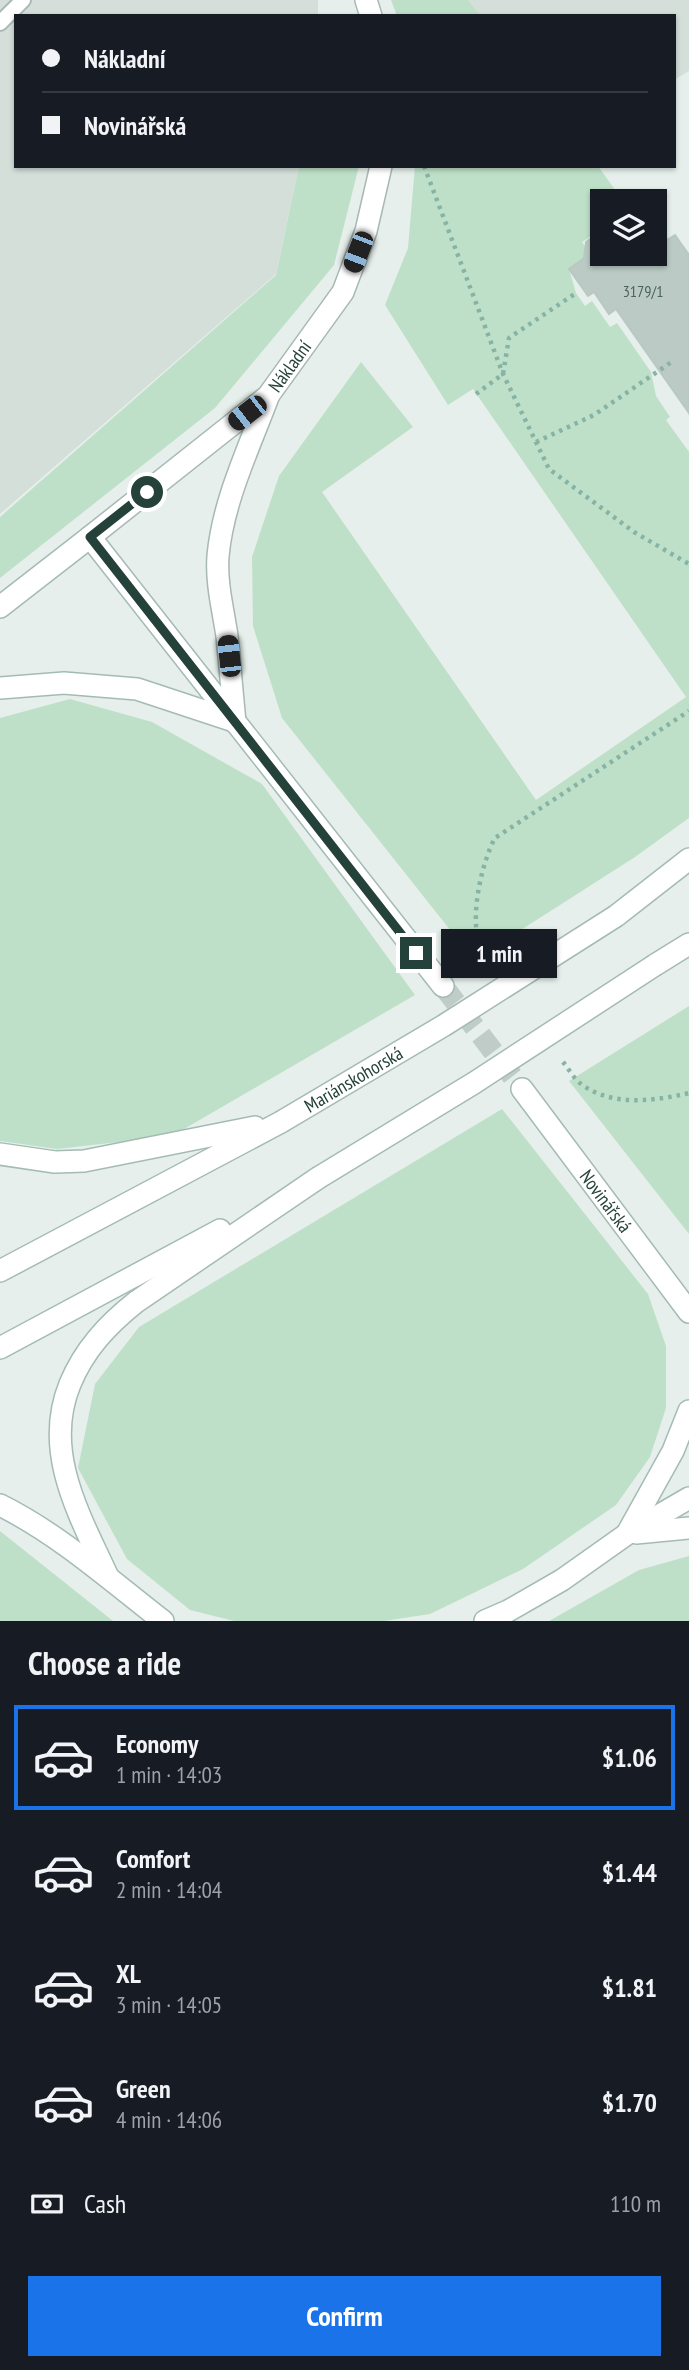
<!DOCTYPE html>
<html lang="en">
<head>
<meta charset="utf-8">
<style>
  :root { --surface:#171b24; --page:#20242c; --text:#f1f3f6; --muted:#9ea1a6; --line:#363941; --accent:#1a73e8 }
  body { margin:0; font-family:"PT Sans Narrow",sans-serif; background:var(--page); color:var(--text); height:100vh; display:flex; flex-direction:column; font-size:26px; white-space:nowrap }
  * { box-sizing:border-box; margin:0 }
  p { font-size:23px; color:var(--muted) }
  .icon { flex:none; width:38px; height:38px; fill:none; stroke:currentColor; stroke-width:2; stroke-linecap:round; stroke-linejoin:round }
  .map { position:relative; height:1621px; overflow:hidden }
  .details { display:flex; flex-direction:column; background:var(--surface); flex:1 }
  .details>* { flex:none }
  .banner { position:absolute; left:14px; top:14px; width:662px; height:154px; border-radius:0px; box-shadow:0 2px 5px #0004; display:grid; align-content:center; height:154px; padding:0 28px; background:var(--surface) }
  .fabs { position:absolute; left:590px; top:189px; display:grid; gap:14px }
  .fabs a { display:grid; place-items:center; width:77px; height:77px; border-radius:0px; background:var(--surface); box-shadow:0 2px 5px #0004; font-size:35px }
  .end { position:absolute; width:32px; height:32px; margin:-16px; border:9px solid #24423a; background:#fff; box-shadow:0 0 0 4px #fff }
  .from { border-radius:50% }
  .bubble { position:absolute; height:49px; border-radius:0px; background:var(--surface); box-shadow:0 2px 5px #0004; font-size:23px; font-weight:600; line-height:49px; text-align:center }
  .car { position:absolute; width:21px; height:42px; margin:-21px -10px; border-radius:9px; box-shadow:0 0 5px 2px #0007; background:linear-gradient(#222 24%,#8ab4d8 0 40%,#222 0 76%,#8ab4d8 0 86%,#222 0) }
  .banner b { display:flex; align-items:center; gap:24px; height:66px; font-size:26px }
  .banner b+b { border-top:2px solid var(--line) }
  .banner i { width:18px; height:18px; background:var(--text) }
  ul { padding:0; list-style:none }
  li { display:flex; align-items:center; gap:21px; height:105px; margin:0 14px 10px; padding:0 14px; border:4px solid transparent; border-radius:0px }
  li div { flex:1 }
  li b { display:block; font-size:26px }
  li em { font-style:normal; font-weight:600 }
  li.on { border-color:var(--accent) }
  li>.icon { width:63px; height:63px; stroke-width:1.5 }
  h2 { padding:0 28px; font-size:32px; line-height:84px }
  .pay { display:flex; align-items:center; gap:18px; height:77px; padding:0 28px; font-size:26px }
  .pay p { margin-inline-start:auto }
  .button { display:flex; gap:14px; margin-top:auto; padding:14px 28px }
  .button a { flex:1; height:80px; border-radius:0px; background:var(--accent); color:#fff; font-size:28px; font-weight:600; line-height:80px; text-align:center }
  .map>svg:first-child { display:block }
  .built { fill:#d4dfda }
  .green { fill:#bfe0c8 }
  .building { fill:#bbcac4; stroke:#b8c9c2; stroke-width:2 }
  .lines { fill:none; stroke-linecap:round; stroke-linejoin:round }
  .secondary-tunnel { stroke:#bfccc8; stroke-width:21; stroke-dasharray:21 10; stroke-linecap:butt }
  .lane-casing { stroke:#a8b8b2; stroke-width:18 }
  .street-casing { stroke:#a8b8b2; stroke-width:24 }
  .secondary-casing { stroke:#a4bbb3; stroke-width:24 }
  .path { stroke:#86b3a5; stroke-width:4.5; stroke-dasharray:3.5 5; stroke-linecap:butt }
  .lane { stroke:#fff; stroke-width:14 }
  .street { stroke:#fff; stroke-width:21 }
  .secondary { stroke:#fff; stroke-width:21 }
  .secondary-bridge-casing { stroke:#a4bbb3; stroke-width:24; stroke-linecap:butt }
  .secondary-bridge { stroke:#fff; stroke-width:21 }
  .route { stroke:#24423a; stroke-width:9 }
  .labels { text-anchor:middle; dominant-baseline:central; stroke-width:5; stroke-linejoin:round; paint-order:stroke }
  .number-label { font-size:16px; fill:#4a645c }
  .street-label { font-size:19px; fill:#24423a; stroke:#f7fbf9 }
</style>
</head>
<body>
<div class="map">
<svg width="689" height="1621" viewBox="0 0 689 1621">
  <rect width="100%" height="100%" fill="#e6efeb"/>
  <path class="built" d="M0 0H318V16H16V166H299L276 274 0 514Z
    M468 0H689V71L674 80V16H481Z"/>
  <path class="green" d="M391 0H468L481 16H397Z
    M299 166H359L334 265 215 408 0 578V517L276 275Z
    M415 166H598L623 201H602V229L582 242 590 254 569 269 576 293 585 306 592 301 610 327 617 323 651 372 656 396 670 417 666 420 689 452V818L635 857 474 960 282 718 253 626 252 557 279 476 361 362 413 427 322 492 536 800 686 697 473 389 448 405 385 305 408 248Z
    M70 699 152 722 262 784 415 995 172 1136 57 1149 0 1141V718Z
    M689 1006V1234L569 1081Z
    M502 1109 648 1294 666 1346V1408L650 1457 616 1505 523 1569 430 1614 384 1621H234L190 1610 127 1559 78 1468 95 1384 139 1327Z
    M0 1531 113 1621H0Z
    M689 1556V1621H549L639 1570Z"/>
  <path class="building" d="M654 221 667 240 675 235 689 255V413L616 309 609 314 594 292 588 296 569 269 584 258 586 242 602 231V254H654Z"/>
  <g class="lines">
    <path class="secondary-tunnel" d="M443 986 522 1089"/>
    <g class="lane-casing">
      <path id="lane" d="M0 23 23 0"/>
    </g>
    <g class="street-casing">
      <g id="street">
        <path d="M366 0 371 16"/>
        <path id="s1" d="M90 537 268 396 343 292 366 231 381 166"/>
        <path d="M235 722C232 693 230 665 227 636 223 609 216 583 218 556 223 501 249 448 268 397"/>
      </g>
    </g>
    <g class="secondary-casing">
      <g id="secondary">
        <path d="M0 607 90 537 443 986"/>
        <path d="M0 688 64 683 137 689 234 721"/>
        <path d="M616 916 689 859"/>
        <path d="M655 965 689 944"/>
        <path id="s2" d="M522 1089 689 1312"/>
        <path d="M0 1154 55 1162 84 1161 255 1127"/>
        <path d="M0 1271 281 1122"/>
        <path d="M0 1348 220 1230"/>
        <path d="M0 1505C60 1535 110 1580 163 1621"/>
        <path d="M628 1532 673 1451 689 1411"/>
        <path d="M636 1533 689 1528"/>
        <path d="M108 1577C80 1516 42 1452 70 1384 84 1350 107 1325 136 1302L318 1178"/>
        <path d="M485 1621 508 1611 562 1580 627 1534 689 1498"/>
      </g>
    </g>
    <path class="path" d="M424 166 503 374 549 469 634 532 689 564
      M476 394 503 374 509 338 576 293
      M536 442 594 415 673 361
      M485 960C483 953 480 945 478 938 471 912 482 862 495 838L689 711
      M563 1062C569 1069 574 1079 581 1084 612 1107 654 1101 689 1093"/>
    <use href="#lane" class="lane"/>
    <use href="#street" class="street"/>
    <use href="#secondary" class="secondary"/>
    <g class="secondary-bridge-casing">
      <g id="secondary-bridge">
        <path id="s3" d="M281 1122 443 1026 616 916"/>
        <path d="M318 1178 474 1083 655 965"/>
      </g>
    </g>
    <use href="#secondary-bridge" class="secondary-bridge"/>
  </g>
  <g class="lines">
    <path class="route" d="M147 492 90 537 416 953"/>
  </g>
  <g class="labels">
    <g class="number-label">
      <text x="643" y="291">3179/1</text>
    </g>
    <g class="street-label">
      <text stroke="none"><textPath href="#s1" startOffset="264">Nákladní</textPath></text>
      <text stroke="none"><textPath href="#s3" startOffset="84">Mariánskohorská</textPath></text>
      <text stroke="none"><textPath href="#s2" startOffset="140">Novinářská</textPath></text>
    </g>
  </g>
</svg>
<div class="fabs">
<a><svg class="icon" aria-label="layers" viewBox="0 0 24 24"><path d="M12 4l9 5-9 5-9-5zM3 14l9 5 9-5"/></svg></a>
</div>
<i class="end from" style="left:147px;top:492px"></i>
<i class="end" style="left:416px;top:953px"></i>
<div class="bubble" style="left:441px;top:929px;width:116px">1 min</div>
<i class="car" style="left:358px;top:252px;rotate:201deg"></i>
<i class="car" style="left:247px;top:413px;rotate:232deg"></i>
<i class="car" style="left:229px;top:656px;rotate:354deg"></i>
<div class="banner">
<b><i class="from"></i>Nákladní</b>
<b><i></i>Novinářská</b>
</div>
</div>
<section class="details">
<h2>Choose a ride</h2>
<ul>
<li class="on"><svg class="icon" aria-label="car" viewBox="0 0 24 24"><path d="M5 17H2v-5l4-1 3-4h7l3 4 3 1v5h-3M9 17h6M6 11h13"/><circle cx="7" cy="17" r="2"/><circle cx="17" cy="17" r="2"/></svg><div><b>Economy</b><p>1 min · 14:03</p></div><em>$1.06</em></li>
<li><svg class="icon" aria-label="car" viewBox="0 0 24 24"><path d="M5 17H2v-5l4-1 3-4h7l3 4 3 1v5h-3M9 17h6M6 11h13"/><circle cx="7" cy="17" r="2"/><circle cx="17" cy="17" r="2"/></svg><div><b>Comfort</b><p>2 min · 14:04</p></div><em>$1.44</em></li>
<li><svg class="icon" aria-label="car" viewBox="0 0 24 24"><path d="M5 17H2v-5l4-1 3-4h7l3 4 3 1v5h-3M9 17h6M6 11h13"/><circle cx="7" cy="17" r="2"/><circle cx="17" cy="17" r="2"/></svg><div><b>XL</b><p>3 min · 14:05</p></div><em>$1.81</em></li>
<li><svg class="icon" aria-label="car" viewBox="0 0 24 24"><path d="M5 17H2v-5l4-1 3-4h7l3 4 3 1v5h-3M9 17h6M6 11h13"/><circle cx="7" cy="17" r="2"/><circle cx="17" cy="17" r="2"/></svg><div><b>Green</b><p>4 min · 14:06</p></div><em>$1.70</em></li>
</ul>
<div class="pay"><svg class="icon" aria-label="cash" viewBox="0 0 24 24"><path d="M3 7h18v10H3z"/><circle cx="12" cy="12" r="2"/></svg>Cash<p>110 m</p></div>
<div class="button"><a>Confirm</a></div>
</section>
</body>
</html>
